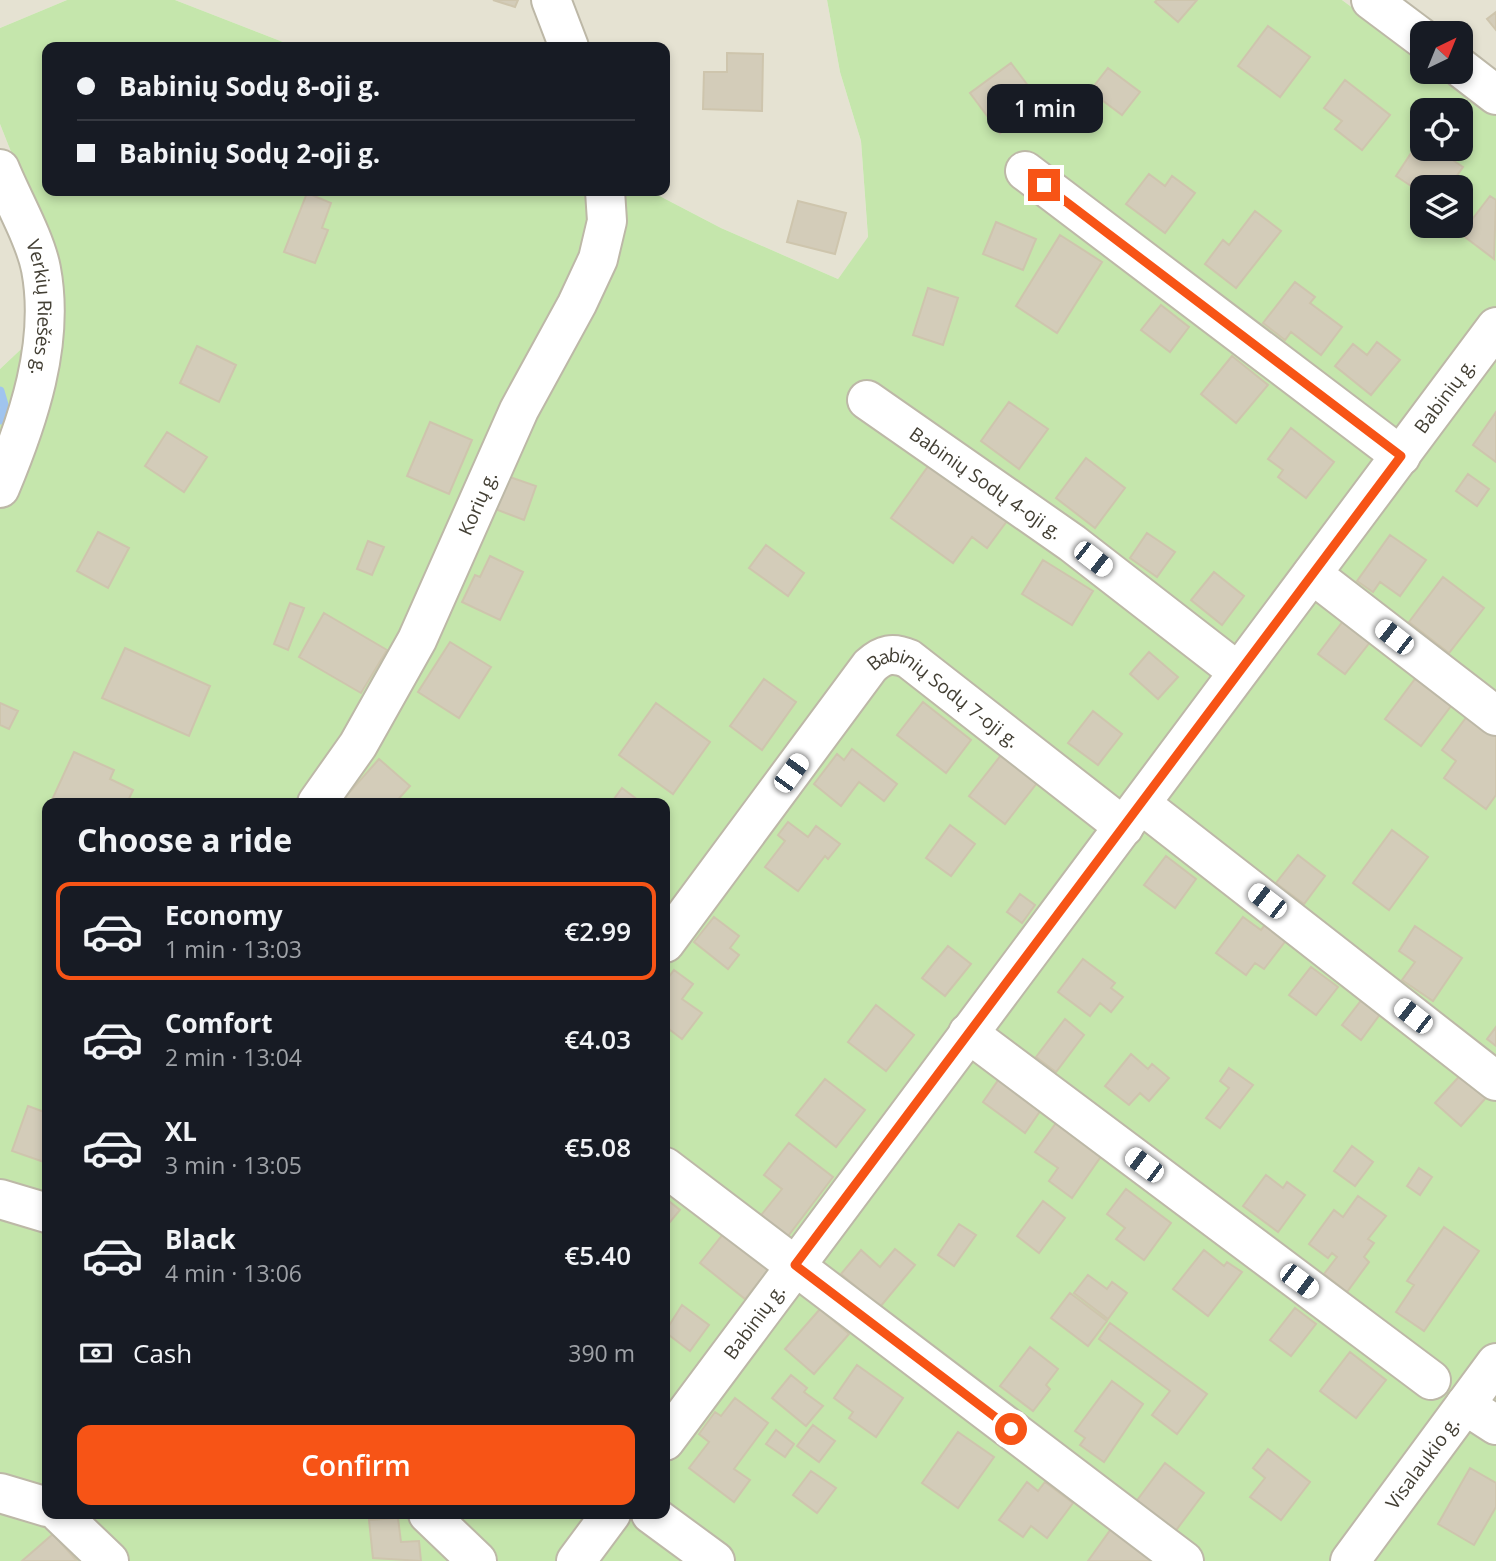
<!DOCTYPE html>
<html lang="en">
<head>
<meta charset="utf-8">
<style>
  :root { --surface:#171b24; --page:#20242c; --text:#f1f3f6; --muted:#9ea1a6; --line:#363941; --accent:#f75416 }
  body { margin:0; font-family:"Open Sans",sans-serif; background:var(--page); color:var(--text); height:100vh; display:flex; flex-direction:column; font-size:26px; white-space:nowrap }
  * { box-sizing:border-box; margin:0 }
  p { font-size:23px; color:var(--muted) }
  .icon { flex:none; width:38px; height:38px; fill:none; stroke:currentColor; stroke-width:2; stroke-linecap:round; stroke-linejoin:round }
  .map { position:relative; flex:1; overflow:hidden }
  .sheet { position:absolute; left:42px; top:798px; width:628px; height:721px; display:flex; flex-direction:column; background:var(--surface); border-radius:14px; box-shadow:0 4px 10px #0003 }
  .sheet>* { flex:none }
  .top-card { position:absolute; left:42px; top:42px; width:628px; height:154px; border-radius:14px; box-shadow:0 4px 10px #0003; display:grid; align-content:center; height:154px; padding:0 35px; background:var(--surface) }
  .needle { width:46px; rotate:43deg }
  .fabs { position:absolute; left:1410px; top:21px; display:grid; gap:14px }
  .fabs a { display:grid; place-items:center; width:63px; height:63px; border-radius:14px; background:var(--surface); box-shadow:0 4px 10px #0003; font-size:35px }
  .end { position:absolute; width:32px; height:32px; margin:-16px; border:9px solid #f75416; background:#fff; box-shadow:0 0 0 4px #fff }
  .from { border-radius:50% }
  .bubble { position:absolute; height:49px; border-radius:14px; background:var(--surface); box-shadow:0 4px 10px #0003; font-size:23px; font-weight:600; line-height:49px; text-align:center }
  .car { position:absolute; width:21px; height:42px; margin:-21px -10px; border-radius:9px; box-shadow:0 0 5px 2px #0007; background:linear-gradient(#fff 24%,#345 0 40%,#fff 0 76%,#345 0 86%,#fff 0) }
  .top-card b { display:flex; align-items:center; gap:24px; height:66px; font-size:26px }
  .top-card b+b { border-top:2px solid var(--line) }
  .top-card i { width:18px; height:18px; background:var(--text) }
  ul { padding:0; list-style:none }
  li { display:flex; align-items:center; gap:21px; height:98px; margin:0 14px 10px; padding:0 21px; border:4px solid transparent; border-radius:14px }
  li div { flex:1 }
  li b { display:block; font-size:26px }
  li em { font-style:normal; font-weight:600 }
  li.selected { border-color:var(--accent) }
  li>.icon { width:63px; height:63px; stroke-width:1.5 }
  h2 { padding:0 35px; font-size:32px; line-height:84px }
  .pay { display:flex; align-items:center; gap:18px; height:77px; padding:0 35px; font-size:26px }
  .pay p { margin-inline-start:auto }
  .primary-button { display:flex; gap:14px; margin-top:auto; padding:14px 35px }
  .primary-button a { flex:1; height:80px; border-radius:14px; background:var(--accent); color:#fff; font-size:28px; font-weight:600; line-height:80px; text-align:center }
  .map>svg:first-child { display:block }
  .residential { fill:#e5e2d2 }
  .green { fill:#c5e6ac; fill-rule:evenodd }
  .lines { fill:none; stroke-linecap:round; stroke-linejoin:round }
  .stream { stroke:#a0c4ee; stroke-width:9 }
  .building { fill:#d3ccb9; stroke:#cec5ad; stroke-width:2 }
  .minor-casing { stroke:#bdb8a7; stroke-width:42 }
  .minor { stroke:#fff; stroke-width:38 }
  .route { stroke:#f75416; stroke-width:9 }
  .labels { text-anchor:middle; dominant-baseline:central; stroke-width:6; stroke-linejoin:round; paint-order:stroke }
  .street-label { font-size:19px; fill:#433f34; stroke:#fff }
</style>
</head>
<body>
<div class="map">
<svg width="1496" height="1561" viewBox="0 0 1496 1561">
  <rect width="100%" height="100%" fill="#f2efe4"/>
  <path class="residential" d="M0 0H67L0 28Z
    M175 0H827L840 72 861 141 868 238 838 279 721 228 650 191H665V47H375L365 42 296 47Z
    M1342 0H1496V115L1438 72H1461V33H1423V60Z
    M0 124 55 263 35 336 0 369Z"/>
  <path class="green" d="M67 0H175L296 47H47V191H650L721 228 838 279 868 237 861 141 840 72 827 0H1342L1423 60V72H1438L1496 115V1561H0V369L35 336 55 263 0 124V28ZM1423 110H1461V149H1423ZM1423 187H1461V226H1423ZM47 803H665V1514H47Z"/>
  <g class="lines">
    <path class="stream" d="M0 391 5 408 0 420"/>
  </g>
  <path class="building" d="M493 0H518L515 7Z
    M1157 0H1197L1178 22 1155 2Z
    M1496 12V30L1487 19Z
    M1268 26 1310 57 1280 97 1238 66Z
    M727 53 763 54 762 111 703 109 704 72H727Z
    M1011 63 1041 103 1000 133 970 93Z
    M1108 68 1140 92 1122 115 1090 91Z
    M1345 80 1390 115 1362 150 1335 129 1342 121 1324 108Z
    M1421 138 1423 149H1436L1463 167 1449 187H1423V194L1396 176Z
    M1149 174 1165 186 1172 176 1195 193 1165 233 1126 204Z
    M307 193 331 203 322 228 328 230 315 263 284 252Z
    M1490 196 1496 200 1494 259 1461 234Z
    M798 201 846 213 835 254 787 242Z
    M1255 211 1281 231 1236 288 1205 264 1223 240 1229 245Z
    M996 222 1036 239 1023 270 983 254Z
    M1060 235 1102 262 1057 333 1016 306Z
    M1295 282 1315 297 1310 303 1342 327 1321 355 1291 332 1285 340 1263 323Z
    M928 288 958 298 943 345 913 335Z
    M1161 305 1189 327 1170 352 1141 330Z
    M1377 342 1400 360 1371 395 1335 366 1353 344 1367 355Z
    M197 346 236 365 219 402 180 383Z
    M1232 356 1268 385 1236 423 1201 394Z
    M1009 402 1048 429 1019 469 981 441Z
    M1496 412V462L1473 445Z
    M430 422 472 440 449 494 407 476Z
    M1291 428 1334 462 1306 498 1278 477 1283 470 1268 459Z
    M167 432 207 457 184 492 145 466Z
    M1086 458 1125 488 1095 528 1056 498Z
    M929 465 1007 521 987 548 972 537 953 563 891 518Z
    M1468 474 1489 489 1477 506 1456 491Z
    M507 476 536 486 524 520 495 509Z
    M98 532 129 548 108 588 77 571Z
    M1147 533 1175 552 1157 577 1130 558Z
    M1390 535 1426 560 1400 596 1380 582 1373 592 1357 581Z
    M368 541 384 547 372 575 357 569Z
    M766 545 804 573 788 596 749 568Z
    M490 556 523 572 500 620 462 602 475 575 480 577Z
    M1043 560 1093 591 1072 625 1022 594Z
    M1214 572 1244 596 1222 625 1191 600Z
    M1443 577 1484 608 1449 653 1409 622Z
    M290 603 304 608 288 650 274 644Z
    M324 613 387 650 361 693 299 657Z
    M1347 616 1374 637 1345 674 1318 654Z
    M450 642 491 667 459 718 418 692Z
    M125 648 210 686 189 736 102 698Z
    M1149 652 1178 677 1158 699 1130 674Z
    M764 679 796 702 762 750 730 726Z
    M1415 679 1451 706 1421 746 1385 719Z
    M923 702 971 740 946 773 897 735Z
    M0 703 18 711 9 729 0 725Z
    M656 703 710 742 673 794 619 755Z
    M1093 711 1122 734 1098 765 1068 743Z
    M1468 715 1496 735V795L1486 809 1444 778 1456 761 1442 750Z
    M852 749 897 784 884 801 859 782 841 806 814 784 837 754 844 760Z
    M1005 750 1041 778 1005 824 969 796Z
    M74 752 114 770 110 779 133 790 127 803 51 802Z
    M379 759 410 786 395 803H340Z
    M622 788 642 803H611Z
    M788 822 808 837 816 826 840 844 828 859 825 856 798 891 765 867 785 841 778 835Z
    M950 825 975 844 951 876 926 858Z
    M1392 830 1428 857 1389 910 1353 883Z
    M1298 855 1325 876 1304 904 1276 883Z
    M1166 856 1196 879 1175 908 1144 885Z
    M1020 894 1035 905 1022 923 1007 912Z
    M714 917 739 936 730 948 739 955 728 969 694 942Z
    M1243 917 1261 930 1270 918 1291 934 1264 969 1255 963 1246 975 1216 953Z
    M1415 926 1462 958 1433 1001 1402 980 1415 962 1399 951Z
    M948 946 971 964 945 996 922 978Z
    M1083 959 1115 983 1111 988 1123 997 1111 1012 1100 1003 1090 1016 1058 992Z
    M1311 967 1338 987 1316 1015 1289 995Z
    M674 970 693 984 682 999 702 1013 682 1039 665 1026V982Z
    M1363 998 1381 1013 1361 1040 1342 1025Z
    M876 1005 914 1035 886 1071 848 1042Z
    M1065 1019 1084 1035 1056 1072 1036 1057Z
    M1496 1027V1046L1487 1039Z
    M1131 1054 1148 1069 1152 1064 1169 1078 1149 1101 1140 1093 1129 1105 1105 1086Z
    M1229 1068 1253 1085 1220 1128 1206 1118 1229 1088 1220 1081Z
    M1466 1069 1491 1092 1461 1126 1435 1103Z
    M1001 1076 1043 1107 1025 1133 983 1102Z
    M825 1079 865 1110 836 1147 796 1115Z
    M28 1106 47 1113V1163L12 1151Z
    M1056 1123 1102 1155 1072 1198 1049 1181 1058 1168 1035 1152Z
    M789 1143 833 1177 785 1240 758 1219 782 1189 764 1175Z
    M1352 1146 1373 1162 1355 1186 1334 1171Z
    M1419 1168 1432 1177 1420 1195 1407 1186Z
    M1266 1175 1283 1188 1287 1182 1305 1195 1278 1232 1243 1206Z
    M1126 1189 1171 1223 1144 1260 1116 1239 1125 1228 1107 1214Z
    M1358 1196 1386 1216 1368 1239 1374 1243 1364 1257 1369 1262 1347 1292 1324 1274 1337 1257 1332 1253 1328 1258 1309 1244 1334 1210 1343 1217Z
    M665 1198 680 1210 665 1228Z
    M1043 1201 1065 1218 1039 1253 1017 1236Z
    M959 1224 976 1235 954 1266 938 1255Z
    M1444 1227 1479 1251 1424 1331 1396 1312 1414 1285 1407 1281Z
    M724 1233 769 1269 745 1299 700 1263Z
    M895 1249 915 1265 880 1307 841 1274 861 1250 880 1267Z
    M1204 1250 1224 1266 1227 1262 1242 1272 1208 1316 1173 1289Z
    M1088 1275 1107 1289 1112 1282 1127 1293 1108 1319 1074 1293Z
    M1070 1293 1107 1321 1088 1346 1051 1318Z
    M682 1305 709 1325 690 1351 665 1332Z
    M1295 1308 1316 1324 1291 1356 1270 1340Z
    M820 1309 849 1334 814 1374 785 1349Z
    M1110 1323 1207 1394 1177 1434 1152 1415 1170 1391 1099 1339Z
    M1030 1347 1058 1369 1046 1385 1050 1389 1033 1411 1000 1386Z
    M1350 1352 1386 1380 1356 1418 1320 1391Z
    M857 1365 903 1398 876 1437 849 1418 853 1412 834 1398Z
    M791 1375 807 1388 804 1392 823 1406 806 1426 772 1398Z
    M1112 1381 1143 1404 1104 1462 1080 1445 1085 1438 1075 1431Z
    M735 1398 768 1423 734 1469 750 1480 734 1502 689 1468 709 1442 699 1434 715 1412 721 1416Z
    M813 1425 835 1441 819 1462 797 1446Z
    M776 1430 794 1444 785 1457 766 1444Z
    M958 1432 994 1457 958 1508 922 1483Z
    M1268 1449 1310 1482 1281 1520 1250 1497 1265 1478 1253 1468Z
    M1165 1463 1204 1493 1171 1537 1132 1507Z
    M1470 1468 1496 1483V1507L1474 1545 1438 1524Z
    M811 1471 836 1488 817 1513 793 1495Z
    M1027 1482 1038 1491 1045 1482 1073 1503 1047 1538 1031 1526 1023 1537 999 1520Z
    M398 1518 401 1542 419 1541 421 1561 373 1558 369 1520Z
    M1111 1529 1151 1559 1150 1561H1088Z
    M53 1534 77 1561H22Z"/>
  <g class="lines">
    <g class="minor-casing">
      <g id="minor">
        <path d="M551 0 569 47"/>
        <path d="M1371 0 1423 39"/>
        <path d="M1461 68 1496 95"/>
        <path id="s1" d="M0 169C12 199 35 238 41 269 55 343 28 421 0 488"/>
        <path d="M1025 171 1401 456"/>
        <path id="s2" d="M867 400 1072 543 1237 671"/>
        <path d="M1312 574 1496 716"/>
        <path id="s3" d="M317 803 358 745 417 640 519 410 577 304 598 259 607 221 605 191"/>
        <path d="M1141 804 1496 1081"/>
        <path id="s4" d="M665 943 870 666C883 654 893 652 909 659L1124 827"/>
        <path d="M968 1033 1431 1380"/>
        <path d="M665 1167 1184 1561"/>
        <path d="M0 1199 47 1213"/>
        <path d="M1465 1405 1496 1425"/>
        <path id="s5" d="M665 1441 1496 327"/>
        <path d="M0 1493 47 1507"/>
        <path d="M60 1514 109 1561"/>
        <path d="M428 1514 477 1561"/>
        <path d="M651 1514 715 1561"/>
        <path d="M576 1561 611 1514"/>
        <path id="s6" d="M1350 1561 1496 1363"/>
      </g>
    </g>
    <use href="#minor" class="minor"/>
  </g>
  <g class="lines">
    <path class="route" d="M1011 1429 795 1265 1401 456 1044 185"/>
  </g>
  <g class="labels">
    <g class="street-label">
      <text stroke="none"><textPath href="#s1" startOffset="147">Verkių Riešės g.</textPath></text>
      <text stroke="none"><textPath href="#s5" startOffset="1304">Babinių g.</textPath></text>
      <text stroke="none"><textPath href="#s2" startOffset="145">Babinių Sodų 4-oji g.</textPath></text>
      <text stroke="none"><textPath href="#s3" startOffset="341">Korių g.</textPath></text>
      <text stroke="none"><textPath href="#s4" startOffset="434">Babinių Sodų 7-oji g.</textPath></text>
      <text stroke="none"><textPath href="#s5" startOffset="149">Babinių g.</textPath></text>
      <text stroke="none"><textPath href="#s6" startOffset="122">Visalaukio g.</textPath></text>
    </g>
  </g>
</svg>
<div class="fabs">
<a><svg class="needle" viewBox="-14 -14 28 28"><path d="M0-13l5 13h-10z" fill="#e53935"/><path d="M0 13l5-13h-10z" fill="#9ea1a6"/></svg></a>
<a><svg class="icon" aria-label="locate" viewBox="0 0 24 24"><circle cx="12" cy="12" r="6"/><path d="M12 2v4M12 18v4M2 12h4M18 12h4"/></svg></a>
<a><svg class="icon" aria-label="layers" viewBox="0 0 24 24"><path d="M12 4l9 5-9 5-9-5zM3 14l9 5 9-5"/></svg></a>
</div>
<i class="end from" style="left:1011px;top:1429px"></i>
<i class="end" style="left:1044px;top:185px"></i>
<div class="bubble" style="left:987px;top:84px;width:116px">1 min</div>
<i class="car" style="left:1093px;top:559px;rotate:128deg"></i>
<i class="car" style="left:1394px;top:637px;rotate:308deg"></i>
<i class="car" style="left:791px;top:773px;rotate:36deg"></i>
<i class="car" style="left:1267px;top:901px;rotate:308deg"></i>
<i class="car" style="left:1413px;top:1016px;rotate:308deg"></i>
<i class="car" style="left:1144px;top:1165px;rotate:307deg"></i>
<i class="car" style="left:1299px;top:1281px;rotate:127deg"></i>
<div class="top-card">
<b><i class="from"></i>Babinių Sodų 8-oji g.</b>
<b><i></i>Babinių Sodų 2-oji g.</b>
</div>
<section class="sheet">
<h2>Choose a ride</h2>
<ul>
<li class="selected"><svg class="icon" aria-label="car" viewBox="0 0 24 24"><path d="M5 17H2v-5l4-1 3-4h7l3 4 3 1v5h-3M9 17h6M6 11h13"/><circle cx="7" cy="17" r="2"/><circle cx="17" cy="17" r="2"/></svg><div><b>Economy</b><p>1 min · 13:03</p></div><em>€2.99</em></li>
<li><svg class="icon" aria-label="car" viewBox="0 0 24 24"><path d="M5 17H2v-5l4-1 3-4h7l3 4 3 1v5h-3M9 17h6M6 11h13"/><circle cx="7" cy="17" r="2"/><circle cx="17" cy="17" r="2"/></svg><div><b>Comfort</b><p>2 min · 13:04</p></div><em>€4.03</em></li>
<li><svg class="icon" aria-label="car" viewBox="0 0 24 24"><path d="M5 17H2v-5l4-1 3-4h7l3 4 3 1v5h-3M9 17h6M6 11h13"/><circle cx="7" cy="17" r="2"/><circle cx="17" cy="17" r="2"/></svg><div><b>XL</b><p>3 min · 13:05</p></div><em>€5.08</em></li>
<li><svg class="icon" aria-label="car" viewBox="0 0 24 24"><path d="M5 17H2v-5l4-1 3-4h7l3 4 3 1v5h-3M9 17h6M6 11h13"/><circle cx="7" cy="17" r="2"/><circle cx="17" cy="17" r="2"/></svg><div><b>Black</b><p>4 min · 13:06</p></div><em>€5.40</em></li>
</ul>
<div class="pay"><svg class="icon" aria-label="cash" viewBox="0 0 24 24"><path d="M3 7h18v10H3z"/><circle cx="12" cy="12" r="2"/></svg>Cash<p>390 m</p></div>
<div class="primary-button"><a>Confirm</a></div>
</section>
</div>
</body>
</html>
